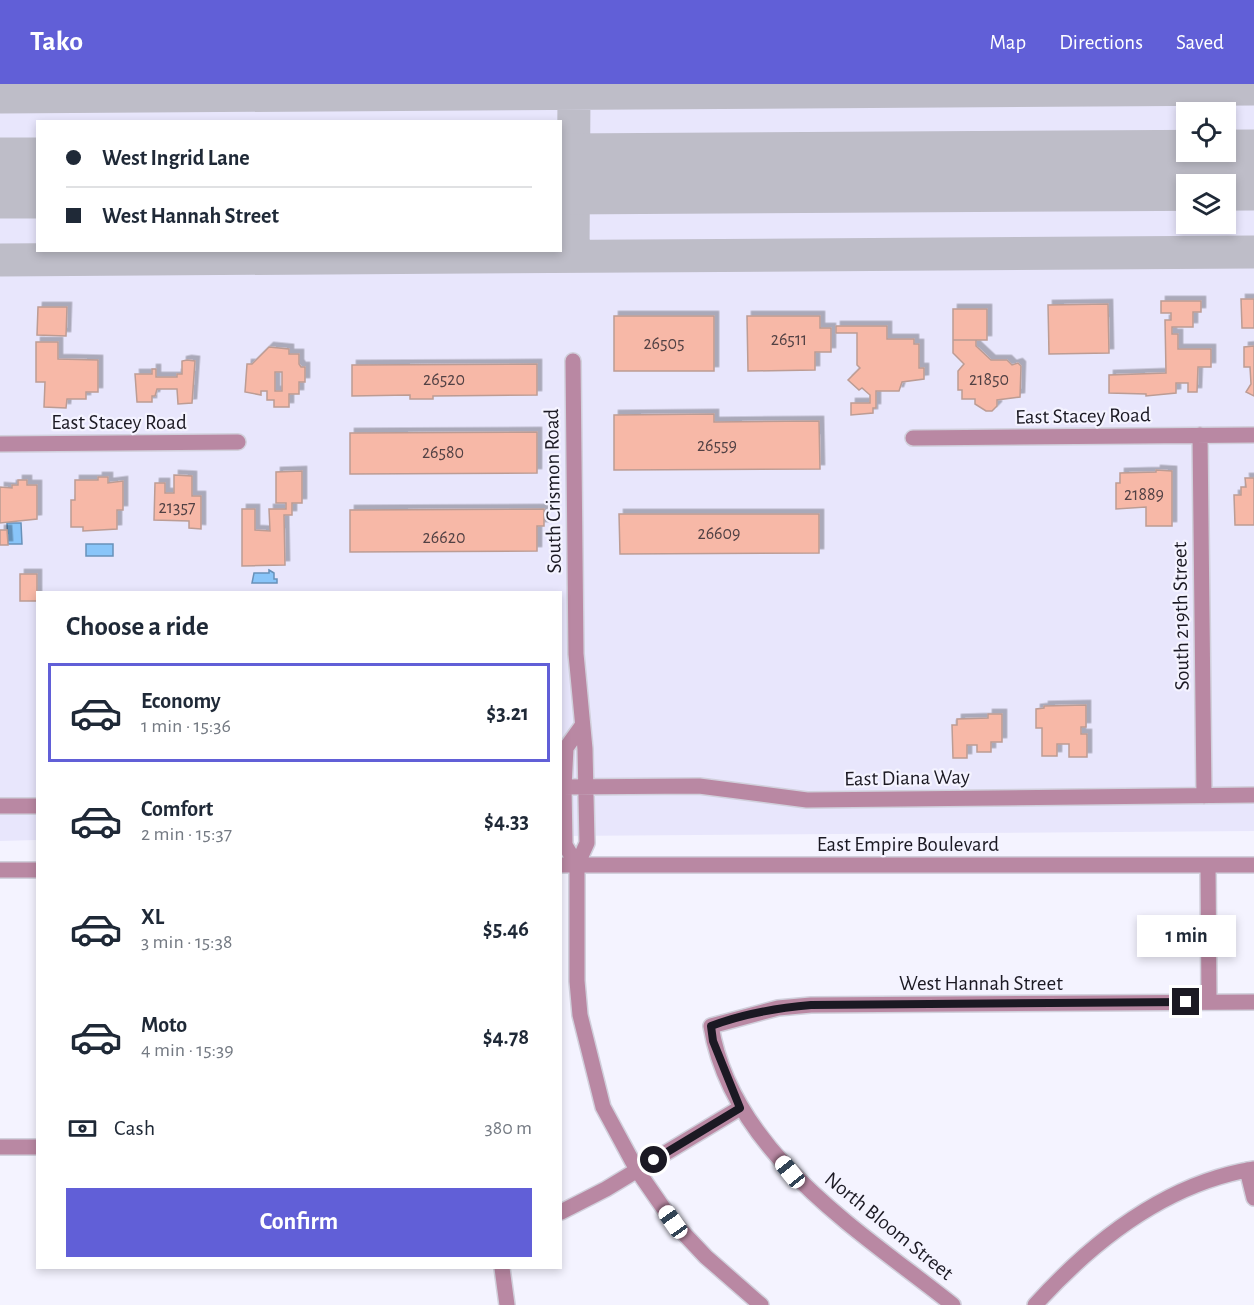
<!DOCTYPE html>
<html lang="en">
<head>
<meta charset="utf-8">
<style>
  :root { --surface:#fff; --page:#f6f6f7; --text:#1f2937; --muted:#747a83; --line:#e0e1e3; --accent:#615fd7 }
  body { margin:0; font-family:"Alegreya Sans",sans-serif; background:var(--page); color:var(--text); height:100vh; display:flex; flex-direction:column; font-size:22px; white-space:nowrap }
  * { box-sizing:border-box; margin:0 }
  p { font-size:20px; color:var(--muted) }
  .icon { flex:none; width:33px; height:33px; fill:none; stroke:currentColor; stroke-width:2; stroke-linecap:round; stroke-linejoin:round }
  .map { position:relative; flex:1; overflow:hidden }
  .panel { position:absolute; left:36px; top:507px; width:526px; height:678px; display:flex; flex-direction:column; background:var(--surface); border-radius:0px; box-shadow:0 3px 9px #0003 }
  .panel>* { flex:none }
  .guide { position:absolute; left:36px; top:36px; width:526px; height:132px; border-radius:0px; box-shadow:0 3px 9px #0003; display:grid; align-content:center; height:132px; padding:0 30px; background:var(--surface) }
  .controls { position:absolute; left:1176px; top:18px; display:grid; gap:12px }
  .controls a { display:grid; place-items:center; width:60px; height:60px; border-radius:0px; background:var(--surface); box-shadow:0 3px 9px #0003; font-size:30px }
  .end { position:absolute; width:27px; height:27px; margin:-14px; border:8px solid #1b1923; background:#fff; box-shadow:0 0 0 3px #fff }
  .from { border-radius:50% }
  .bubble { position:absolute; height:42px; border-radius:0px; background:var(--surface); box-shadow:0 3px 9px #0003; font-size:20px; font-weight:700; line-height:42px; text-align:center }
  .car { position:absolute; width:18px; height:36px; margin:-18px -9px; border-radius:8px; box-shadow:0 0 4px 2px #0007; background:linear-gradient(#fff 24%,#345 0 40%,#fff 0 76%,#345 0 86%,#fff 0) }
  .guide b { display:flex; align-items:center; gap:21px; height:57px; font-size:22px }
  .guide b+b { border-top:2px solid var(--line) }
  .guide i { width:15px; height:15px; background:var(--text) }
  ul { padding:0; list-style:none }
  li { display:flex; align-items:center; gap:18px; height:99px; margin:0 12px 9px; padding:0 18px; border:3px solid transparent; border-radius:0px }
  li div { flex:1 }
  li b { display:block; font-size:22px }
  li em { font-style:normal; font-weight:700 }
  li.current { border-color:var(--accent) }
  li>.icon { width:54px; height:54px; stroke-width:1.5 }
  h2 { padding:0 30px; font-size:27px; line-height:72px }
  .pay { display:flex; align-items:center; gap:15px; height:66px; padding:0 30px; font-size:22px }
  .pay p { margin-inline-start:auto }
  .action { display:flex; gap:12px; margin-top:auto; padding:12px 30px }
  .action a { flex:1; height:69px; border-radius:0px; background:var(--accent); color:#fff; font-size:24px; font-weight:700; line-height:69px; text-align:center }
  header { display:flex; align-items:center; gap:36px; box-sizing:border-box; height:84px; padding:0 30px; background:var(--accent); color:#fff }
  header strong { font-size:28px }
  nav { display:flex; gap:33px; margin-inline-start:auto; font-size:21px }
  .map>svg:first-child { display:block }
  .built { fill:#e8e6fc; fill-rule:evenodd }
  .water { fill:#89c5f9; stroke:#6891b9; stroke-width:1.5 }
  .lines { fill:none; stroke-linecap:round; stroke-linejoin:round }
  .taxiway { stroke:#bebdc8; stroke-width:33 }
  .runway { stroke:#bebdc8; stroke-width:81 }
  .building { fill:#f7b8a7; stroke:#bc9c94; stroke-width:1.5; fill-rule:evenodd; filter:url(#shadow) }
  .minor-casing { stroke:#d1d0dc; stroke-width:18 }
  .minor { stroke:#b988a3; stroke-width:15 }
  .route { stroke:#1b1923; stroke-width:8 }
  .labels { text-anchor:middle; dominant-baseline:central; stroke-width:4.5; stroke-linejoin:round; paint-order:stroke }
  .number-label { font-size:18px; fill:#524144 }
  .street-label { font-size:21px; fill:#1b1923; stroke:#f4f3ff }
</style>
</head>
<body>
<header>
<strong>Tako</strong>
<nav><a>Map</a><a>Directions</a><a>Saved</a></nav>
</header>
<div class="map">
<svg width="1254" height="1221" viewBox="0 0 1254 1221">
  <defs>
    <filter id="shadow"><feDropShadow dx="4.5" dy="-4.5" stdDeviation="0" flood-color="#0004"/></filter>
  </defs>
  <rect width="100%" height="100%" fill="#f4f3ff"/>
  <path class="built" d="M0 0H1254V747L561 752V508H38L37 756 0 757ZM1186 28H1226V68H1186ZM38 38H561V166H38ZM1186 100H1226V140H1186Z"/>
  <path class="water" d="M7 439H21L22 460H8Z
    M86 460H113V472H86Z
    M269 486 274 489V495H277V499H252L254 489H269Z"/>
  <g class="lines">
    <path class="taxiway" d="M0 13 1254 5
      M573 172 574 9
      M0 176 1254 168"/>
    <path class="runway" d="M561 90 1254 86
      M0 94H38"/>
  </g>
  <path class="building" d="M1241 215H1254V244H1242Z
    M1161 217H1201V228H1193V243H1172V250H1178V265H1211V283H1198L1197 308H1188V299H1176V309L1146 312V310L1109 309V291L1166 289 1165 236H1171V229H1161Z
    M1108 220 1109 269 1049 270 1048 221Z
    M38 223H67L66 252 37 251Z
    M953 225H987V256H953Z
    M614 232H714V287H614Z
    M747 232H820V244H831V268H815V286L748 287Z
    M836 242H887V255H914V260H919V284H924V295L902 298 899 307H876V324H873V329L851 331V319H870V311L862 304 859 306 848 296 860 284 857 281V249H836Z
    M953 256H976V262L991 276H1007L1012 281 1018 279 1021 282 1020 313 997 316V322L992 327H986L975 320V315H962V306H958V287L964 280 953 269Z
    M36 258H58V275L98 276V308H86V315H67L66 324 44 323 45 298H36Z
    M1254 262V312L1246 308 1251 300 1250 283H1244V263Z
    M269 263 289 265V270H299V280L301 283H305V298H299V310H289V323H274V316H267V307H261V311L245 308 247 280H252ZM275 288H282V307H275Z
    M187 276 195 277 192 319 178 320 177 305H157L155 312H152V318H137L135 290H152V285H156V293H177V290H182V277Z
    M537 280V311L433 312V315H410V311L352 312V281Z
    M714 330V338L819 337 820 385 614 386V331Z
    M537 348V389L350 390V349Z
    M1156 386 1172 387V442H1146V423L1116 425V399H1120V389L1156 388Z
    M302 387V419H292V431H284L285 481 242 482V425H255V446L270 447 269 425H286V419H276V388Z
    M174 391 192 392V412H201V445L189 444V437L154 436 155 399H165V409H174Z
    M98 393H108V399L123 397V426H117V445L83 447V443H71V416H75V396H98Z
    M1245 394H1254V441H1235L1234 411H1241V403H1246Z
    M18 396H27V401H37V435L0 439V403L12 404V401H18Z
    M544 425V442H537V467L350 468V426Z
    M619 430H819V469L620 470Z
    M0 446H7L8 461H0Z
    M20 490H37V517H20Z
    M1086 621V643H1081V650H1087V673H1069V660H1057V672H1042V644H1036V625L1044 624V622Z
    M988 630H1002V658H991V668H977V661H967V674H953L952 641H957V635L988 634Z"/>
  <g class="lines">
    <g class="minor-casing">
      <path id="minor" d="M573 277 576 570 585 665 587 759 577 781V897L580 931 603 1023 637 1086 673 1138 706 1173 761 1221
        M1200 351 1204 712
        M913 354 1254 351
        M0 360 238 358
        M561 703 699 702 807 716 1254 711
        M0 722H38
        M561 781H1254
        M577 781 565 761 564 703 566 664 581 643
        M1208 781 1209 918
        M0 786H38
        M0 1063H38
        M1247 1086 1254 1114
        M561 1128 606 1105 740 1024
        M502 1184 507 1221
        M953 1221C860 1147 732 1069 711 942L778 924 811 921 1254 918
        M1035 1221C1093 1157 1166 1099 1254 1085"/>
    </g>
    <use href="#minor" class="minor"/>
  </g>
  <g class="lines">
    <path class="route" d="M654 1076 740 1024 713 957 711 942C743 930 776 924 811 921L1186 918"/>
  </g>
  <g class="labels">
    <g class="number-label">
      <text x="789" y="256">26511</text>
      <text x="664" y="260">26505</text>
      <text x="444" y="296">26520</text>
      <text x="989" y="296">21850</text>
      <text x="717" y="362">26559</text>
      <text x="443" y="369">26580</text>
      <text x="1144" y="411">21889</text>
      <text x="177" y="424">21357</text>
      <text x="719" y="450">26609</text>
      <text x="444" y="454">26620</text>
    </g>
    <g class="street-label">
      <text transform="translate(1083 332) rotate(-1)">East Stacey Road</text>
      <text x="119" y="338">East Stacey Road</text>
      <text transform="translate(553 407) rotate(-91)">South Crismon Road</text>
      <text transform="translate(1181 532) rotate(-91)">South 219th Street</text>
      <text transform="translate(907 694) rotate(-1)">East Diana Way</text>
      <text x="908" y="760">East Empire Boulevard</text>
      <text x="981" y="899">West Hannah Street</text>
      <text transform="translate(889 1142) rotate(39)">North Bloom Street</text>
    </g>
  </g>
</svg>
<div class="controls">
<a><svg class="icon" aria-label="locate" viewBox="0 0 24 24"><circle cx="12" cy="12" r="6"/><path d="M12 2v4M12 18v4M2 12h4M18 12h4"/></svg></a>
<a><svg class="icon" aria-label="layers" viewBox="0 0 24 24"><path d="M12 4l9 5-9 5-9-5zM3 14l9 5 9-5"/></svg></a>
</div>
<i class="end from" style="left:654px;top:1076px"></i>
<i class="end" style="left:1186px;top:918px"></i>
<div class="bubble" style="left:1137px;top:831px;width:99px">1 min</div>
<i class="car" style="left:790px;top:1088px;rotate:321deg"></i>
<i class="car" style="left:673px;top:1138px;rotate:325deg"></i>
<div class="guide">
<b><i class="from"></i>West Ingrid Lane</b>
<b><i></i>West Hannah Street</b>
</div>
<section class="panel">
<h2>Choose a ride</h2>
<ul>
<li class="current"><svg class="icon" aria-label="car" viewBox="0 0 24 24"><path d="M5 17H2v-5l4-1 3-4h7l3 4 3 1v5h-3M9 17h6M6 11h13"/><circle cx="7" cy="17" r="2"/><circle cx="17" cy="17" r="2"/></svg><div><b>Economy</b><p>1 min · 15:36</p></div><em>$3.21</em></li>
<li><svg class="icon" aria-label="car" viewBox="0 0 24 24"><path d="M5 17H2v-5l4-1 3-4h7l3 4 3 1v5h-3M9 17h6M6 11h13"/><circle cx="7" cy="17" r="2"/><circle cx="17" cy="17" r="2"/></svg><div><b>Comfort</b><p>2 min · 15:37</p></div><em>$4.33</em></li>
<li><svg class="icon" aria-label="car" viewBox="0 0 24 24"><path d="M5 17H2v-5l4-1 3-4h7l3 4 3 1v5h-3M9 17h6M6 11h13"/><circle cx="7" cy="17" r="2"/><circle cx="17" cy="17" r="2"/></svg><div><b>XL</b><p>3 min · 15:38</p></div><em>$5.46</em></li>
<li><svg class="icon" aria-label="car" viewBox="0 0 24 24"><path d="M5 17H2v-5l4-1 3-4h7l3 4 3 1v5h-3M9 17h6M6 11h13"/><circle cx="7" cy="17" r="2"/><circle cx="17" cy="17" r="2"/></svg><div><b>Moto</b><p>4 min · 15:39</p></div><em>$4.78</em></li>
</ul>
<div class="pay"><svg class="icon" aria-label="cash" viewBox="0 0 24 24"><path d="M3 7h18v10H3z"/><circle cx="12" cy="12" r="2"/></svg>Cash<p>380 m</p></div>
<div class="action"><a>Confirm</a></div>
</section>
</div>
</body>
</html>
